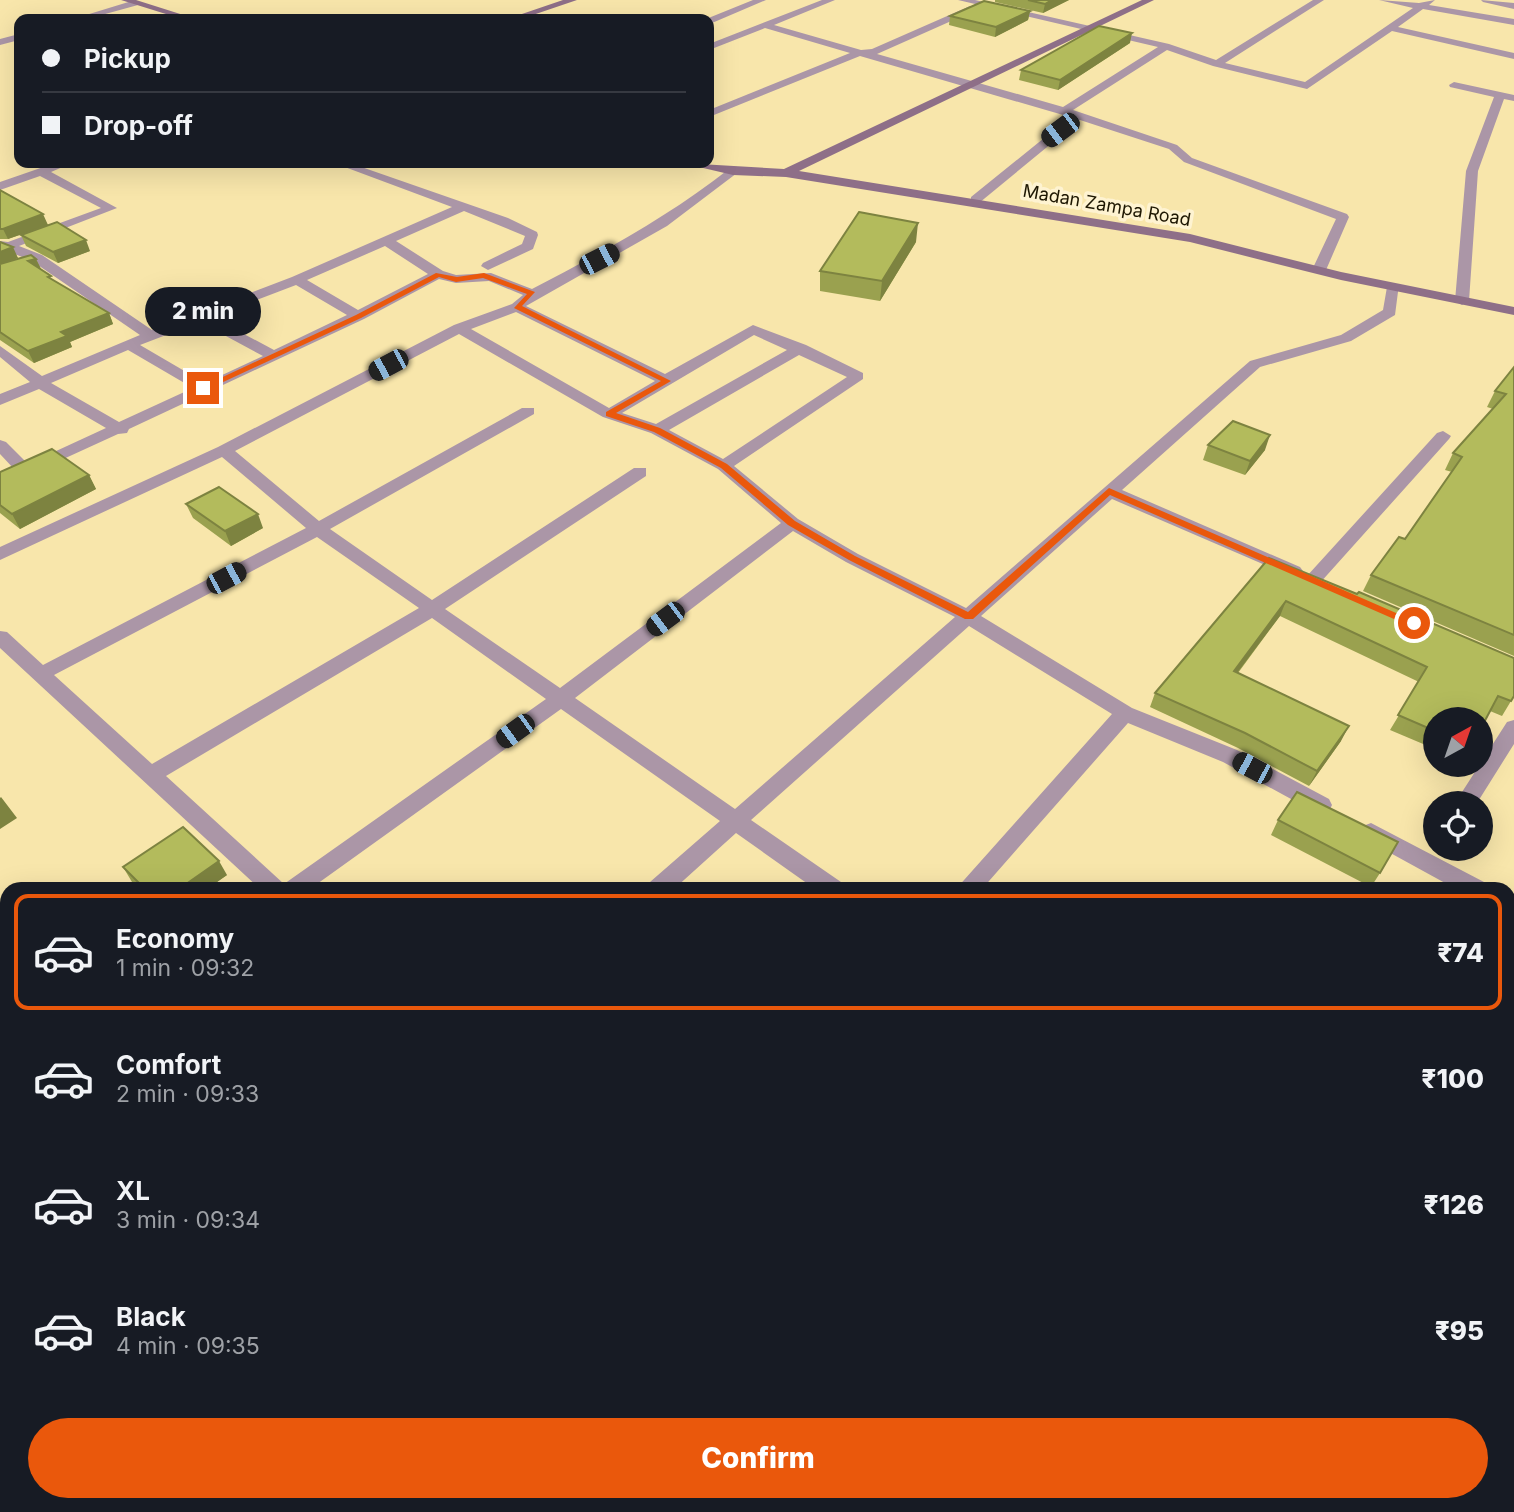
<!DOCTYPE html>
<html lang="en">
<head>
<meta charset="utf-8">
<style>
  :root { --surface:#171b24; --page:#20242c; --text:#f1f3f6; --muted:#9ea1a6; --line:#363941; --accent:#ea580c }
  body { margin:0; font-family:Inter,sans-serif; background:var(--page); color:var(--text); height:100vh; display:flex; flex-direction:column; font-size:26px; white-space:nowrap }
  * { box-sizing:border-box; margin:0 }
  p { font-size:23px; color:var(--muted) }
  .icon { flex:none; width:38px; height:38px; fill:none; stroke:currentColor; stroke-width:2; stroke-linecap:round; stroke-linejoin:round }
  .map { position:relative; flex:1; overflow:hidden }
  .sheet { position:absolute; left:0px; top:882px; width:1516px; height:630px; display:flex; flex-direction:column; background:var(--surface); border-radius:21px 21px 0 0; box-shadow:0 7px 28px #0002 }
  .sheet>* { flex:none }
  .banner { position:absolute; left:14px; top:14px; width:700px; height:154px; border-radius:14px; box-shadow:0 7px 28px #0002; display:grid; align-content:center; height:154px; padding:0 28px; background:var(--surface) }
  .needle { width:46px; rotate:40deg }
  .tools { position:absolute; left:1423px; top:707px; display:grid; gap:14px }
  .tools a { display:grid; place-items:center; width:70px; height:70px; border-radius:50%; background:var(--surface); box-shadow:0 7px 28px #0002; font-size:35px }
  .end { position:absolute; width:32px; height:32px; margin:-16px; border:9px solid #ea580c; background:#fff; box-shadow:0 0 0 4px #fff }
  .from { border-radius:50% }
  .bubble { position:absolute; height:49px; border-radius:24px; background:var(--surface); box-shadow:0 7px 28px #0002; font-size:23px; font-weight:800; line-height:49px; text-align:center }
  .car { position:absolute; width:21px; height:42px; margin:-21px -10px; border-radius:9px; box-shadow:0 0 5px 2px #0007; background:linear-gradient(#222 24%,#8ab4d8 0 40%,#222 0 76%,#8ab4d8 0 86%,#222 0) }
  .banner b { display:flex; align-items:center; gap:24px; height:66px; font-size:26px }
  .banner b+b { border-top:2px solid var(--line) }
  .banner i { width:18px; height:18px; background:var(--text) }
  ul { padding:12px 0 0; list-style:none }
  li { display:flex; align-items:center; gap:21px; height:116px; margin:0 14px 10px; padding:0 14px; border:4px solid transparent; border-radius:14px }
  li div { flex:1 }
  li b { display:block; font-size:26px }
  li em { font-style:normal; font-weight:800 }
  li.active { border-color:var(--accent) }
  li>.icon { width:63px; height:63px; stroke-width:1.5 }
  .primary-button { display:flex; gap:14px; margin-top:auto; padding:14px 28px }
  .primary-button a { flex:1; height:80px; border-radius:42px; background:var(--accent); color:#fff; font-size:28px; font-weight:800; line-height:80px; text-align:center }
  .map>svg:first-child { display:block }
  .lines { fill:none; stroke-linecap:round; stroke-linejoin:round }
  .street { fill:#ab96a7; fill-rule:evenodd }
  .secondary { fill:#8e6f88; fill-rule:evenodd }
  .wall { fill:#9aa14f }
  .shaded-wall { fill:#7d8340 }
  .building { fill:#b3bb5c; stroke:#7d8340; stroke-width:2 }
  .route { fill:#ea580c }
  .labels { text-anchor:middle; dominant-baseline:central; stroke-width:7; stroke-linejoin:round; paint-order:stroke }
  .far-street-label { font-size:18px; fill:#1e1702; stroke:#fef3d1 }
</style>
</head>
<body>
<div class="map">
<svg width="1514" height="1512" viewBox="0 0 1514 1512">
  <rect width="100%" height="100%" fill="#f8e6ab"/>
  <g class="lines">
    <path class="street" d="M135 0 138 5 87 19H73Z
      M753 0H766L712 23 706 19Z
      M822 0H835L774 25 861 50 872 49 970 6H976V10L877 54 1063 107 1158 47 958 0H975L1169 44 1216 60 1313 0H1324L1225 63 1305 82 1413 8 1379 0 1419 3 1435 0 1429 5 1514 19V25L1423 9 1398 27 1514 53V59L1392 31 1307 89 1213 66 1167 50 1073 110 1177 145 1192 158 1347 214 1349 217 1326 270 1319 274 1312 270 1336 219 1184 162 1169 149 1080 120 979 203H971V197L1070 117 860 56 709 117V110L850 53 765 28 709 50V44Z
      M1481 0 1514 3V9L1483 2Z
      M19 34V40L0 45V39Z
      M1454 82 1514 95V101L1504 99 1478 171 1469 301 1462 305 1455 301 1466 171 1494 97 1450 87 1449 85Z
      M55 163H72L51 172 117 208 19 246 42 255 152 330 292 277 452 207 334 163H350L508 218 537 232 538 235 533 249 488 270 481 266 483 263 522 244 525 236 464 211 396 241 443 271 456 275 491 273 532 289C601 253 668 217 729 169H737V173L667 226 526 306 665 374 753 325 806 345 863 373V379L734 466 798 519 858 554 966 608 1250 361 1341 335 1383 310 1387 287 1399 284 1395 315 1351 341 1260 367 1122 490 1300 567 1303 571 1300 575H1288L1112 499 981 616 1132 708 1237 750 1329 799 1332 805 1329 811 1321 813 1313 811 1223 762 1128 723 982 889H956L1112 714 969 626 751 820 841 882 845 889H815L736 833 674 889H646L650 882 720 821 561 709 310 889H260L0 648V631L7 632 43 665 306 528 222 457 0 560V547L218 447 454 325 512 304 523 295 489 281 456 283 439 279 364 319 129 429 127 433 118 434 0 488V477L15 470 0 454V440L6 442 28 464 106 428 39 389 0 405V394L30 382 0 357V346L42 376 140 335 32 261 0 248V241L8 242 101 208 40 176 0 190V182ZM385 246 428 274 358 310 307 280ZM296 285 347 315 274 350 212 317ZM516 312 655 381 609 408 471 329ZM200 322 263 356 205 383 140 345ZM459 334 603 417 651 433 718 469 781 523 560 688 445 609 646 476V468H634L432 600 330 529 534 414V408H522L319 521 235 451ZM754 335 787 350 656 424 622 413ZM128 350 193 388 119 422 51 383ZM799 355 847 377 723 459 669 430ZM793 531 846 562 955 617 735 809 575 698ZM317 537 419 608 152 764 54 675ZM432 618 546 699 284 884 166 776Z
      M1443 431 1451 436 1449 439 1319 584H1307L1304 580 1307 576 1437 433Z
      M1514 720V744L1477 803H1455L1507 722Z
      M1371 823 1484 882 1488 889H1456L1363 838 1360 832 1363 826Z
      M1508 897 1514 898V919L1508 917Z
      M7 978V1002L0 1005V981Z
      M1508 1329 1514 1331V1363L1508 1361Z
      M0 1346 7 1349V1386L0 1383Z
      M7 1447V1482L0 1485V1450Z
      M75 1505H109L111 1512H77Z
      M244 1505H281L279 1512H242Z
      M591 1505H623L622 1512H590Z
      M648 1505H684L686 1512H650Z
      M1081 1505H1115L1113 1512H1079Z"/>
    <path class="secondary" d="M121 0H136L196 19H182Z
      M563 0H577L521 19H507Z
      M1142 0H1154L799 171 1190 234 1341 272 1514 307V315L1341 280 1190 242 786 177 733 175 682 163 784 169Z"/>
  </g>
  <path class="wall" d="M995 0H1069L1043 13 995 2Z
    M1030 11 1028 20 995 37 949 25 950 16Z
    M1130 43 1058 90 1019 80 1021 70Z
    M0 190 48 225 8 239H0Z
    M21 235 90 251 58 263 26 246Z
    M0 242 18 258 6 262 36 259 41 269 53 280 109 313 113 324 70 342 72 347 34 363 0 340Z
    M916 242 880 301 820 291V271Z
    M1514 367V656L1363 591 1371 575 1405 539 1452 472 1445 470 1453 453 1493 409 1487 407 1495 391Z
    M1208 445 1265 450 1245 475 1203 460Z
    M0 472 89 475 96 489 20 529 0 513Z
    M186 504 263 528 231 546 193 518Z
    M1269 558 1511 701 1502 716 1490 711 1435 719V749L1390 730 1419 682 1280 616 1238 673 1341 741 1309 786 1238 748 1150 707 1155 693Z
    M1278 820 1380 873 1371 887 1271 835Z
    M123 867 227 875 207 889H140L132 882Z
    M1508 1126 1514 1129V1276L1508 1273Z
    M1411 1505H1498L1495 1512H1407Z"/>
  <path class="shaded-wall" d="M1052 0H1069L1043 13 1045 4Z
    M1030 11 1028 20 995 37 996 27Z
    M1132 33 1130 43 1058 90 1060 80Z
    M43 214 48 225 8 239 3 229Z
    M918 223 916 242 880 301 882 281Z
    M86 240 90 251 58 263 53 252Z
    M13 247 18 258 0 265V252Z
    M36 259 41 269 28 261Z
    M109 313 113 324 70 342 72 347 34 363 28 351 61 332Z
    M1270 435 1265 450 1245 475 1250 461Z
    M89 475 96 489 20 529 12 514Z
    M258 514 263 528 231 546 225 531Z
    M1286 601 1280 616 1228 685 1234 671Z
    M1349 726 1341 741 1309 786 1317 771Z
    M1 797 17 818 0 829V798Z
    M219 861 227 875 207 889H179Z
    M432 1505H446L439 1512H433L429 1508Z"/>
  <path class="building" d="M1028 0H1052L1045 4Z
    M984 1 1030 11 996 27 950 16Z
    M1099 26 1132 33 1060 80 1021 70Z
    M0 190 43 214 3 229H0Z
    M859 212 918 223 882 281 820 271Z
    M57 222 86 240 53 252 21 235Z
    M0 242 13 247 0 252Z
    M31 255 36 259 28 261 51 276 48 277 109 313 61 332 67 336 28 351 0 332V264Z
    M1514 367V635L1371 575 1399 537 1405 539 1462 457 1453 453 1506 394 1495 391Z
    M1233 421 1270 435 1250 461 1208 445Z
    M52 449 89 475 12 514 0 505V472Z
    M219 487 258 514 225 531 186 504Z
    M1269 558 1357 594 1359 592 1514 658V696L1511 701 1498 696 1480 730V719H1435V731L1398 715 1427 667 1286 601 1234 671 1349 726 1317 771 1245 733 1155 693Z
    M1297 792 1398 842 1380 873 1278 820Z
    M183 827 219 861 179 889H145L123 867Z
    M1508 1126 1514 1129V1250L1508 1247Z
    M1421 1505H1498L1495 1512H1418Z"/>
  <path class="route" d="M436 273 457 277 484 273 535 292 522 306 671 381 616 413 660 428 727 464 795 521 855 556 968 612 1109 488 1419 623 1410 626 1110 495 973 619H965L849 560 788 525 721 468 654 432 606 416V412L661 381 514 308 527 294 483 278 456 282 439 277 361 318 206 390 199 388 356 315Z"/>
  <g class="labels">
    <g class="far-street-label">
      <text transform="translate(1107 205) rotate(10)">Madan Zampa Road</text>
    </g>
  </g>
</svg>
<div class="tools">
<a><svg class="needle" viewBox="-14 -14 28 28"><path d="M0-13l5 13h-10z" fill="#e53935"/><path d="M0 13l5-13h-10z" fill="#9ea1a6"/></svg></a>
<a><svg class="icon" aria-label="locate" viewBox="0 0 24 24"><circle cx="12" cy="12" r="6"/><path d="M12 2v4M12 18v4M2 12h4M18 12h4"/></svg></a>
</div>
<i class="end from" style="left:1414px;top:623px"></i>
<i class="end" style="left:203px;top:388px"></i>
<div class="bubble" style="left:145px;top:287px;width:116px">2 min</div>
<i class="car" style="left:1060px;top:130px;rotate:233deg"></i>
<i class="car" style="left:599px;top:259px;rotate:63deg"></i>
<i class="car" style="left:388px;top:365px;rotate:242deg"></i>
<i class="car" style="left:226px;top:578px;rotate:62deg"></i>
<i class="car" style="left:665px;top:619px;rotate:233deg"></i>
<i class="car" style="left:515px;top:731px;rotate:234deg"></i>
<i class="car" style="left:1252px;top:768px;rotate:298deg"></i>
<div class="banner">
<b><i class="from"></i>Pickup</b>
<b><i></i>Drop-off</b>
</div>
<section class="sheet">
<ul>
<li class="active"><svg class="icon" aria-label="car" viewBox="0 0 24 24"><path d="M5 17H2v-5l4-1 3-4h7l3 4 3 1v5h-3M9 17h6M6 11h13"/><circle cx="7" cy="17" r="2"/><circle cx="17" cy="17" r="2"/></svg><div><b>Economy</b><p>1 min · 09:32</p></div><em>₹74</em></li>
<li><svg class="icon" aria-label="car" viewBox="0 0 24 24"><path d="M5 17H2v-5l4-1 3-4h7l3 4 3 1v5h-3M9 17h6M6 11h13"/><circle cx="7" cy="17" r="2"/><circle cx="17" cy="17" r="2"/></svg><div><b>Comfort</b><p>2 min · 09:33</p></div><em>₹100</em></li>
<li><svg class="icon" aria-label="car" viewBox="0 0 24 24"><path d="M5 17H2v-5l4-1 3-4h7l3 4 3 1v5h-3M9 17h6M6 11h13"/><circle cx="7" cy="17" r="2"/><circle cx="17" cy="17" r="2"/></svg><div><b>XL</b><p>3 min · 09:34</p></div><em>₹126</em></li>
<li><svg class="icon" aria-label="car" viewBox="0 0 24 24"><path d="M5 17H2v-5l4-1 3-4h7l3 4 3 1v5h-3M9 17h6M6 11h13"/><circle cx="7" cy="17" r="2"/><circle cx="17" cy="17" r="2"/></svg><div><b>Black</b><p>4 min · 09:35</p></div><em>₹95</em></li>
</ul>
<div class="primary-button"><a>Confirm</a></div>
</section>
</div>
</body>
</html>
